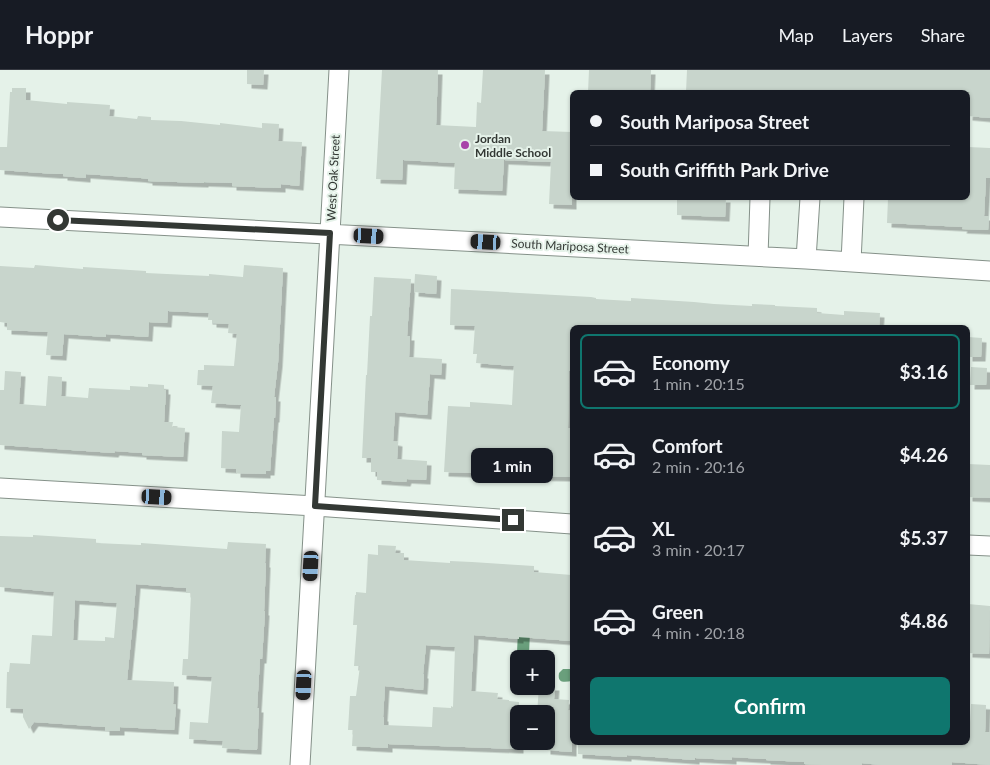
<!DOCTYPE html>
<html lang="en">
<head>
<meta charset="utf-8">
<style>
  :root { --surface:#171b24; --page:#242831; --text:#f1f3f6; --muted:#9ea1a6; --line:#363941; --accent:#0f766e }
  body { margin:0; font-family:Lato,sans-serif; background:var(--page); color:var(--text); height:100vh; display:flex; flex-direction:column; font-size:19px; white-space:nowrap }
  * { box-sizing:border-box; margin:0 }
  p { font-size:16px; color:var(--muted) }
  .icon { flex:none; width:28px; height:28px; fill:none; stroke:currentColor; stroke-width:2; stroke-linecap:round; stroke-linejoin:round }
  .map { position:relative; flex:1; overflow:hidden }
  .side { position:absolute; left:570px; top:255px; width:400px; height:420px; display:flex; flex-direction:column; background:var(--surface); border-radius:8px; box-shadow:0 1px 4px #0004 }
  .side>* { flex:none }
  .guide { position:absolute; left:570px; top:20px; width:400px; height:110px; border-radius:8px; box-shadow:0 1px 4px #0004; display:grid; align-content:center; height:110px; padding:0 20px; background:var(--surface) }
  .controls { position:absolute; left:510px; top:580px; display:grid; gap:10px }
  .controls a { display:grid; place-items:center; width:45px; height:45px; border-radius:8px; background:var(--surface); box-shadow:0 1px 4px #0004; font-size:25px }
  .end { position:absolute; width:22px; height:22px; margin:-11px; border:6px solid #333834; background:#fff; box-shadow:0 0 0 2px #fff }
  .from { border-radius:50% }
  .bubble { position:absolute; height:35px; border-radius:8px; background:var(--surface); box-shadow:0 1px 4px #0004; font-size:16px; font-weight:700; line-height:35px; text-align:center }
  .car { position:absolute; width:15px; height:30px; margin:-15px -8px; border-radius:6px; box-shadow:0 0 4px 1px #0007; background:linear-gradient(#222 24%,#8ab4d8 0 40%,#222 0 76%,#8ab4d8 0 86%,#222 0) }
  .guide b { display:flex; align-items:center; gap:18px; height:48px; font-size:19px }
  .guide b+b { border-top:1px solid var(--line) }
  .guide i { width:12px; height:12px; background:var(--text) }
  ul { padding:9px 0 0; list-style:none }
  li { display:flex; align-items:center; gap:15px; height:75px; margin:0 10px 8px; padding:0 10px; border:2px solid transparent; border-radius:8px }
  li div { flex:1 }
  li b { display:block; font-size:19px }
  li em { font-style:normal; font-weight:700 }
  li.on { border-color:var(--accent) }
  li>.icon { width:45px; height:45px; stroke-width:1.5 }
  .action { display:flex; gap:10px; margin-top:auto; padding:10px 20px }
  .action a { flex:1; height:58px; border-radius:8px; background:var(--accent); color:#fff; font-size:20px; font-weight:700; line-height:58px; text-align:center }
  header { display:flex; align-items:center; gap:30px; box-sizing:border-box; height:70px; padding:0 25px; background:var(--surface); border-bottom:1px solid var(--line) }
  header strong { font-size:24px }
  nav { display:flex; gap:28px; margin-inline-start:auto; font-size:18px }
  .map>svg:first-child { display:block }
  .water { fill:#6a9f7c }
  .building { fill:#c8d5cc; fill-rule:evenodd; filter:url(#shadow) }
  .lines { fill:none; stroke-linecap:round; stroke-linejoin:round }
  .minor-casing { stroke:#859189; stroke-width:21 }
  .minor { stroke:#fff; stroke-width:19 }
  .route { stroke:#333834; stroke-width:6 }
  .poi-dot { fill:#a844a9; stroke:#e5f2e9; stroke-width:2 }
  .labels { text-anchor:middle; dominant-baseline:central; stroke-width:4; stroke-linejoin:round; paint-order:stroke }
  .poi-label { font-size:12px; font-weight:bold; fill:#333834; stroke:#e5f2e9; text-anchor:start }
  .street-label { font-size:12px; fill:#333834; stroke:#e5f2e9 }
</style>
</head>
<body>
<header>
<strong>Hoppr</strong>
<nav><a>Map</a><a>Layers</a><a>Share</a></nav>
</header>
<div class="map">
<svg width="990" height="695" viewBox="0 0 990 695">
  <defs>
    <filter id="shadow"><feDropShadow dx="4.5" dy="4.5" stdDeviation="0" flood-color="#0004"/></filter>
  </defs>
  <rect width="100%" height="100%" fill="#e5f2e9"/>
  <path class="water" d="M518 560 530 561 529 584 517 583Z
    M563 599H572V611C565 612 557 614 559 603Z"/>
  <path class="building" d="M247 0H264L263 15 247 14Z
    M382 0H438L436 55 476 57 477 32 481 33 483 0H545L542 61 572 62V135L549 134 551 92 504 90 502 121 454 119 455 93 403 90 402 110 376 109Z
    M589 0H651L650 22H588Z
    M687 0H990V48L968 46 970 22H686Z
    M12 18H26V30L67 34V32L110 35 109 46 137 49 138 46 151 47V50L181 51 220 55V53L262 58V53L279 54 278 71 302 72 299 116 281 114V118L232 116V113L204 112V113L148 111V109L141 108 86 104V108L63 106V104H56L0 100V77H7L10 22H12Z
    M968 77 990 78V108H986L984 146H989L988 160 962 159 963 157 887 153 888 128H968Z
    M677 128H726L725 147 677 145Z
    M35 195 83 199V197L146 201V203L209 206V204L243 207 244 195 283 198 278 293 274 327H276L275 348H274L270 401H266V404L236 403V399L221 398 222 361 239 362 241 335 211 333 213 316 197 315 198 300H204V295L234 296 237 264 228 263 229 254 212 253V250H208L209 243 168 241 167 253 149 252 148 267 106 264V267L64 264 62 286 46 285 48 262 7 260V253L0 252V196L34 198Z
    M415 204 437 206 436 224 414 222Z
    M374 207 411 209 407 266H410L409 287 442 289 441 305 430 304 427 345 395 342 393 371 398 372 397 389 427 391 426 410 407 409 406 412 377 410V402H371V388H362L366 305H367L370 246H372Z
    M451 219 591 227 596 228V229L631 231V228L694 232 714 234 752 236V234L775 235V236L817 238V243L844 245V241L880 243 879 258H572L570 301 569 300 568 358H572V407L520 406V408L498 406V404L444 402 448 336 470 337V332L512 335 514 296 476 293 477 284H473L475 256 450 255Z
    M968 267 982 268 981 287H968Z
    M971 297 987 298 986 315H970Z
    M5 301 21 302 19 334 46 336 48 306 62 307 61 326 88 328 89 318 130 320V316L148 317V314L164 315V320H166L164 352H173L172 357 185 358 183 387 142 385V383L115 381 114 383 0 375V320H4Z
    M968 394 990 395V428L968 427Z
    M33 465 96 469V473L141 475V473L227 479 228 472 266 474 265 493H266L264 541H265L262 589H260L257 638H259L257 680 222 678 223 671 189 669 190 652 208 653 212 607 182 605 183 589H188L191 523H186V518L136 514 133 550 127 610 174 612 173 634 176 635 174 660 120 657V661H105V657L34 652 29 659 23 647V639L6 638 7 602H9L10 593 30 594 32 565 52 566 54 522 0 517V466L33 467ZM75 530 117 533 114 568 105 567V571L73 570Z
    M378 475 396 476 395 483H404V490L450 493V491L472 492 534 496V502L572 505V571L519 567V569L474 565 471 621 498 623 497 629 509 630V631L519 632V679L388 674V678L352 676 353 660H348L350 626H356L360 596H354L357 555H353L355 525H356V522L366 523 368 484 378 485ZM426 575 455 577 453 637 451 636V638L433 637 432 657 384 655V647H383L385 616 423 620 424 604H423Z
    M968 534 990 536 989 584 968 583Z
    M539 616H555L554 629 569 630 568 640 572 641V682L546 680V644H537Z
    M971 634 986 635 985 662H990V695L952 692V695H881L862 693V695H824L804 694V692L766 690V689L732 687V690L695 688V690L627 685V687L578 684V672H969Z"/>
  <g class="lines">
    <g class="minor-casing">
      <path id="minor" d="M0 147 806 189 990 201
        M758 186 760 128
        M806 189 810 128
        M851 192 854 128
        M0 418 315 436 572 454
        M968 475 990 476
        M300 695 330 163 339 0"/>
    </g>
    <use href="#minor" class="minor"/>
  </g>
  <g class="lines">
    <path class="route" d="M58 150 330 163 315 436 513 450"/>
  </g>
  <circle class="poi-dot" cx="465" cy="75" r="5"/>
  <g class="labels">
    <g class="poi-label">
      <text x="475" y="68">Jordan<tspan x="475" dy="14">Middle School</tspan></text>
    </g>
    <g class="street-label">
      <text transform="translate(333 108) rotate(-87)">West Oak Street</text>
      <text transform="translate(570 176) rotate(3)">South Mariposa Street</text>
    </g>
  </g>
</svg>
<div class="controls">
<a>+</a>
<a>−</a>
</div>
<i class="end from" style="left:58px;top:150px"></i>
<i class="end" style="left:513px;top:450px"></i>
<div class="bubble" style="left:471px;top:378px;width:82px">1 min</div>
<i class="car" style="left:369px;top:166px;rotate:93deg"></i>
<i class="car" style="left:486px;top:172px;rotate:273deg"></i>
<i class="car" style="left:157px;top:427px;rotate:93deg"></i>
<i class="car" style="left:311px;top:496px;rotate:183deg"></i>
<i class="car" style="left:304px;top:615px;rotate:183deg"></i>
<div class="guide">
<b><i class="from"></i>South Mariposa Street</b>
<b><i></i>South Griffith Park Drive</b>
</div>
<section class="side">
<ul>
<li class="on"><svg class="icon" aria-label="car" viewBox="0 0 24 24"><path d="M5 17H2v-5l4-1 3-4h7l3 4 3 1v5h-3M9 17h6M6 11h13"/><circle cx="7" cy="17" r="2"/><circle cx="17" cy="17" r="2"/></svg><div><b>Economy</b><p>1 min · 20:15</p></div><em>$3.16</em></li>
<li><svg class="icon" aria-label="car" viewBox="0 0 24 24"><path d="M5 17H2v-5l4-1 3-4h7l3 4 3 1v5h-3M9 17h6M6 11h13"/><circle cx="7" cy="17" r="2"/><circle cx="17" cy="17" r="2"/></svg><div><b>Comfort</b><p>2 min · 20:16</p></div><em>$4.26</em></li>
<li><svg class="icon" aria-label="car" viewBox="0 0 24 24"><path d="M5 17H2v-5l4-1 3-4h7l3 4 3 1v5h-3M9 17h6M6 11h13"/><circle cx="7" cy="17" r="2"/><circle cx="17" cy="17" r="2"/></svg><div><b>XL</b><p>3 min · 20:17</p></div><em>$5.37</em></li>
<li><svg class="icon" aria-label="car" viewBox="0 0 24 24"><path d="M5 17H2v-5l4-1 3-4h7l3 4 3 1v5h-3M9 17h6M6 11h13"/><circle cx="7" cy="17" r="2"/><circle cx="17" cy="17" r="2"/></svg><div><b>Green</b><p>4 min · 20:18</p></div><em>$4.86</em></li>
</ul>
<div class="action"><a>Confirm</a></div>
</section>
</div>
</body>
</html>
